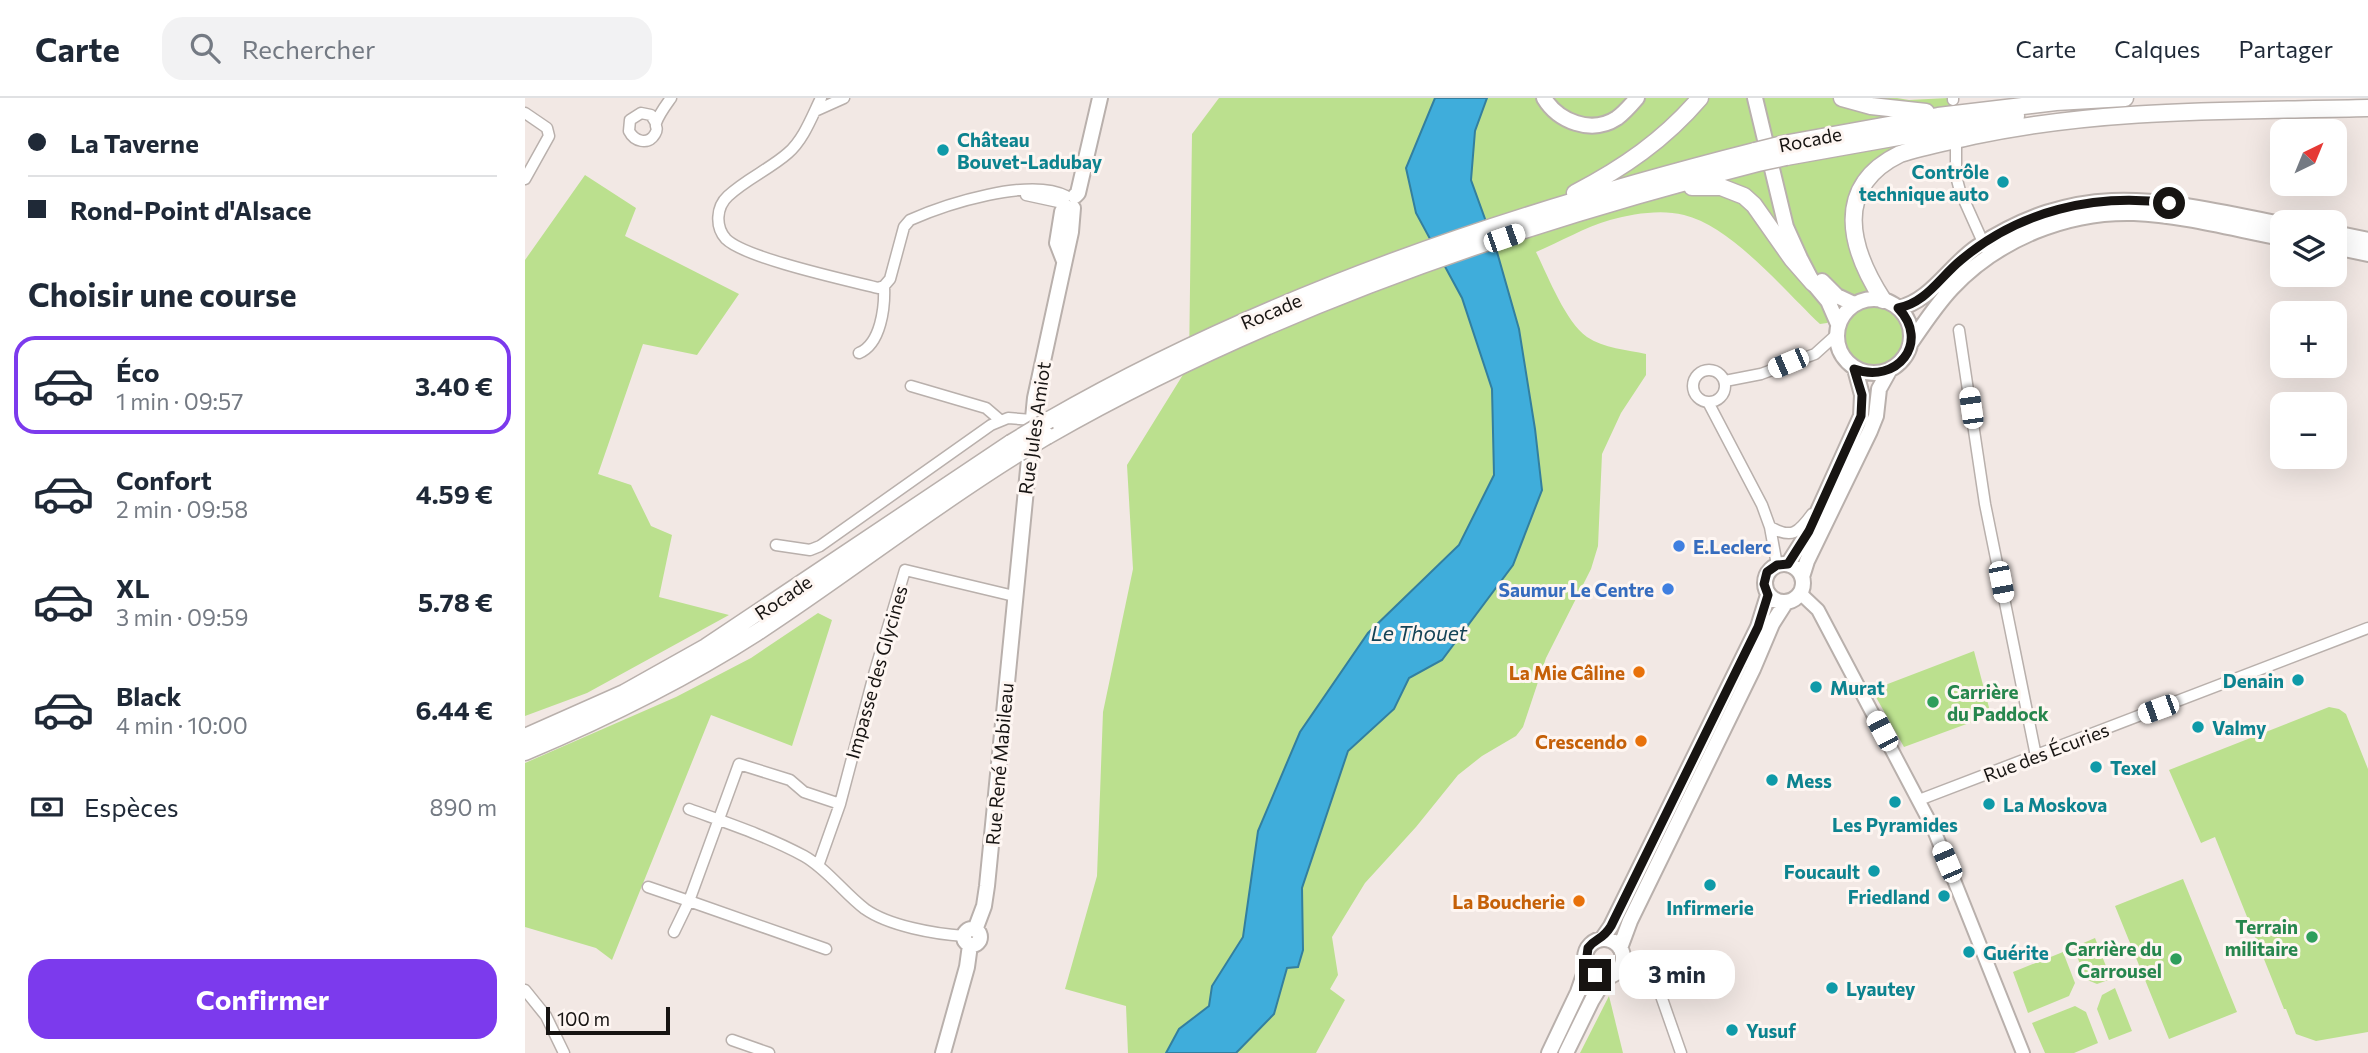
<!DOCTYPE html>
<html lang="fr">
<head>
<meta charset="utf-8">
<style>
  :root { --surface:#fff; --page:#f2f2f3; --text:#1f2937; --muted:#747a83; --line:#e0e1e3; --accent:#7c3aed }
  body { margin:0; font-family:Commissioner,sans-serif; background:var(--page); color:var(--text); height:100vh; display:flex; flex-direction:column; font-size:26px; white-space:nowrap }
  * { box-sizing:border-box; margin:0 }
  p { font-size:23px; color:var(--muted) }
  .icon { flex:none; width:38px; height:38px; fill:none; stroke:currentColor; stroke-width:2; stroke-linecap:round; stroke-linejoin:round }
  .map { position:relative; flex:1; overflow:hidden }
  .panel { display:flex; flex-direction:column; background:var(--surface); width:525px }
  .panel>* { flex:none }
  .top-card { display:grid; align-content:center; height:154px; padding:0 28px; background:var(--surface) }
  .needle { width:46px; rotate:43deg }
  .buttons { position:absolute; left:1745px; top:21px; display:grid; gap:14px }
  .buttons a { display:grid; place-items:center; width:77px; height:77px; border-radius:14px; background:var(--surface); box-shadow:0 7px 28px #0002; font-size:35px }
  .scale { position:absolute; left:21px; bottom:18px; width:124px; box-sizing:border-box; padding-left:7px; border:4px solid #171412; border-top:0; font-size:19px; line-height:24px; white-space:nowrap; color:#171412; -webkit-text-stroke:5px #fef6f2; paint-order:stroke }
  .end { position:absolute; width:32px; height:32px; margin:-16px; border:9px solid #171412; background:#fff; box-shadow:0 0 0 4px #fff }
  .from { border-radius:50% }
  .bubble { position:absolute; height:49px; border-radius:21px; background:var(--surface); box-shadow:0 7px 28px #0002; font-size:23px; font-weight:700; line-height:49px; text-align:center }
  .car { position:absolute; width:21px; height:42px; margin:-21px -10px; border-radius:9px; box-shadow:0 0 5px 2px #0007; background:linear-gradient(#fff 24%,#345 0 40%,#fff 0 76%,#345 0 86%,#fff 0) }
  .top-card b { display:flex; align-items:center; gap:24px; height:66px; font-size:26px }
  .top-card b+b { border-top:2px solid var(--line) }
  .top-card i { width:18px; height:18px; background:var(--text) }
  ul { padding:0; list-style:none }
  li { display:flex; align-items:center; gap:21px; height:98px; margin:0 14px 10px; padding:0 14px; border:4px solid transparent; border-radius:21px }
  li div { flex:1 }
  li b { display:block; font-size:26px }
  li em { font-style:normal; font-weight:700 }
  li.selected { border-color:var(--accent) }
  li>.icon { width:63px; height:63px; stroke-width:1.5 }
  h2 { padding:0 28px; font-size:32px; line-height:84px }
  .pay { display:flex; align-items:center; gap:18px; height:77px; padding:0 28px; font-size:26px }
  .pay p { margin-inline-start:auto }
  .primary-button { display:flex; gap:14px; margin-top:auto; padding:14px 28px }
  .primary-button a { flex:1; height:80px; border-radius:21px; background:var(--accent); color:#fff; font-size:28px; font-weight:700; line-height:80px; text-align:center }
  header { display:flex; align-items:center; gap:42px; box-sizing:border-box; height:98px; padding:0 35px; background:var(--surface); border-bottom:2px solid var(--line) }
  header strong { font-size:33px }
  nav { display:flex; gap:38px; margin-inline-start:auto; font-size:24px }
  .search { width:490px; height:63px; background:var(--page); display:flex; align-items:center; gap:18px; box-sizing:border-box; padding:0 24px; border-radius:21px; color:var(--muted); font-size:26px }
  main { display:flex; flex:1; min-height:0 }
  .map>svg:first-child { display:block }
  .green { fill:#bbe08e }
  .water { fill:#3faddb; stroke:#337f9f; stroke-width:2 }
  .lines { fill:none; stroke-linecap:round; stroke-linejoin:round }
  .minor-casing { stroke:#b9b0ac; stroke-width:13 }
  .tertiary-casing { stroke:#b9b0ac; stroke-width:16 }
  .secondary-casing { stroke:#b9b0ac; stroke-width:18 }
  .trunk-casing { stroke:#b9b0ac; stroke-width:19 }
  .minor { stroke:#fff; stroke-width:10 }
  .tertiary { stroke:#fff; stroke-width:12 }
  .secondary { stroke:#fff; stroke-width:14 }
  .trunk { stroke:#fff; stroke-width:16 }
  .trunk-bridge-casing { stroke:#b9b0ac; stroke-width:19; stroke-linecap:butt }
  .trunk-bridge { stroke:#fff; stroke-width:16 }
  .route { stroke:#171412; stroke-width:9 }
  .culture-dot { fill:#0f9aa8; stroke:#fef6f2; stroke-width:2.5 }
  .shop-dot { fill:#3f7fe0; stroke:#fef6f2; stroke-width:2.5 }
  .food-dot { fill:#e8710a; stroke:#fef6f2; stroke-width:2.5 }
  .leisure-dot { fill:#2e9e5b; stroke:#fef6f2; stroke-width:2.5 }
  .labels { text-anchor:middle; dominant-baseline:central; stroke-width:6; stroke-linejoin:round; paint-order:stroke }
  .culture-label { font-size:19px; font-weight:bold; fill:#0d838f; stroke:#fef6f2; text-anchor:start }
  .street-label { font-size:19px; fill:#171412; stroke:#fef6f2 }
  .shop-label { font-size:19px; font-weight:bold; fill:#366cbe; stroke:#fef6f2; text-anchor:start }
  .food-label { font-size:19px; font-weight:bold; fill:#c56008; stroke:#fef6f2; text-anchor:end }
  .leisure-label { font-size:19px; font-weight:bold; fill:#27864d; stroke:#fef6f2; text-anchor:end }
  .water-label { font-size:21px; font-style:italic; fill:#154356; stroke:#fef6f2 }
</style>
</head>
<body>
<header>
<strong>Carte</strong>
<div class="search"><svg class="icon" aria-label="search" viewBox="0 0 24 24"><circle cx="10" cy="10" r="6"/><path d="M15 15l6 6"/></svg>Rechercher</div>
<nav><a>Carte</a><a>Calques</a><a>Partager</a></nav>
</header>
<main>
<section class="panel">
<div class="top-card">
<b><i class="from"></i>La Taverne</b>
<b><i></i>Rond-Point d'Alsace</b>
</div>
<h2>Choisir une course</h2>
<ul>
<li class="selected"><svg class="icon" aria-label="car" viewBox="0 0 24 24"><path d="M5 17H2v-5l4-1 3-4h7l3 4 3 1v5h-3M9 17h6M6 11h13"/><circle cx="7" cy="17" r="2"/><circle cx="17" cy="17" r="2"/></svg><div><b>Éco</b><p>1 min · 09:57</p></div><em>3.40 €</em></li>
<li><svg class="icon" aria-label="car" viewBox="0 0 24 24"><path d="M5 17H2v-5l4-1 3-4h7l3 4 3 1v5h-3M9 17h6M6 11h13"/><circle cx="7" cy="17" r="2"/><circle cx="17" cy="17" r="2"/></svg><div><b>Confort</b><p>2 min · 09:58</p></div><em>4.59 €</em></li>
<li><svg class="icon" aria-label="car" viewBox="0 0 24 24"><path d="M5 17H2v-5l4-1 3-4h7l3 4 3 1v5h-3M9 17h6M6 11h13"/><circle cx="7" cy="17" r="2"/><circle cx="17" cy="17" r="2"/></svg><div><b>XL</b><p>3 min · 09:59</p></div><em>5.78 €</em></li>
<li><svg class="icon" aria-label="car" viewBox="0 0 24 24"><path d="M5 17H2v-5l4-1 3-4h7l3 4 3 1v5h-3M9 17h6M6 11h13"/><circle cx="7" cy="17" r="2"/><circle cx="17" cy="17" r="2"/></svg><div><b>Black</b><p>4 min · 10:00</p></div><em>6.44 €</em></li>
</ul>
<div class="pay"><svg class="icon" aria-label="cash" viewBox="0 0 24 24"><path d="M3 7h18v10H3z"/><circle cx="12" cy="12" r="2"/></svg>Espèces<p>890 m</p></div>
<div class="primary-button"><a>Confirmer</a></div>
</section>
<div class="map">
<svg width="1843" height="955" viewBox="0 0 1843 955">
  <rect width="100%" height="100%" fill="#f2e8e4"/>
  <path class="green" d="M694 0H1372L1384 2 1423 0 1430 50C1418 52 1404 53 1393 56 1365 65 1331 95 1335 127 1337 146 1347 165 1355 183L1345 194 1302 225 1295 226C1260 193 1206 128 1159 117 1135 111 1108 116 1085 122 1060 129 1035 144 1011 154 1023 178 1040 223 1062 239 1078 250 1103 252 1121 256V277L1096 315 1077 356 1073 448 1066 471 1021 560 998 629 991 638 957 658 933 677 891 729 840 785 807 839 813 877 805 891 820 902 791 955H603L601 908 540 891 572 778 578 614 608 471 602 367 664 267 667 36Z
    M60 77 111 110 100 138 214 196 172 257 118 246 73 376 106 387 126 428 147 437 134 499 204 517 62 595 0 618V162Z
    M1318 239a31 31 0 1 1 62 0a31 31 0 1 1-62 0Z
    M293 515 307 522 267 648 186 617 87 862 71 850 0 829V665L151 599 226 560Z
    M1449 553 1466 617 1379 649 1347 592Z
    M1804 609 1814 611 1821 616 1843 671V934L1791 943 1771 936 1761 911H1759L1690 739 1676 745 1644 672Z
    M1658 781 1712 914 1644 941 1590 808Z
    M1570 840 1586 881 1572 886 1560 881 1549 849Z
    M1538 854 1550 885 1544 898 1503 915 1488 874Z
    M1590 890 1607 933 1584 942 1572 911 1577 897Z
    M1084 898 1098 955H1055Z
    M1550 908 1561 914 1573 945 1549 955H1520L1507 925Z"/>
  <path class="water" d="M910 0H962L950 33 946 82 972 154 994 231 1010 331 1017 392 988 467 917 562 884 580 869 611 823 653 777 790 778 852 773 869 762 870 749 916 711 955H641L654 931 684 908 687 888 718 839 733 733 775 634 843 535 934 447 969 377 967 291 937 200 891 115 881 70Z"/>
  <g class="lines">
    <g class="minor-casing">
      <path id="minor" d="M296 0C287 18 279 41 263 55 245 71 221 81 203 98 191 109 190 129 201 141 220 160 321 182 353 190L359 188 365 181 379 129 385 122C421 106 505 79 541 98
        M1428 0V2
        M290 13 319 0
        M0 15 22 30 24 38 0 81
        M131 25 126 17 116 15 105 22 104 33C109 43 123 48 130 36 134 29 130 31 131 25 134 16 141 7 146 0
        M1431 49V78L1435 93 1461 151
        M501 97 538 105
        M1434 232 1460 406 1511 658
        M334 255C356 246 360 209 359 188
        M1168 288a16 16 0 1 1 32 0a16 16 0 1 1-32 0Z
        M1200 283 1236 276 1290 256 1311 237
        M386 288 461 310 475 322
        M1183 304 1237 407 1245 429 1252 467
        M1245 429C1267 441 1273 435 1287 416
        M251 447 285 452 295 448 466 327 483 320 507 322
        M1394 702 1843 530
        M164 711C202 725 242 738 279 758 302 771 319 795 340 811 364 828 410 836 439 838
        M293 768 315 706 350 573 380 472 489 498
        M123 789 164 803 149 834
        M301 851 164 803 214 666 265 682 279 694 315 706
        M1097 867 1120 880 1134 892 1156 955
        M0 892 21 918 39 955
        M207 942 244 955"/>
    </g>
    <g class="tertiary-casing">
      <path id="tertiary" d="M1275 495 1293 512 1409 732 1498 955"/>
    </g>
    <g class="secondary-casing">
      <path id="secondary" d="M1019 0C1033 23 1066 37 1092 20 1099 15 1106 7 1112 0
        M1230 0 1261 129 1275 160 1288 185 1303 203 1313 226
        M550 98 553 95 575 0
        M1810 135 1843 142
        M1810 149 1843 156
        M539 163 532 145 537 114 540 108
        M1297 183 1312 198 1329 206
        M1312 238a37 37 0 1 1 74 0a37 37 0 1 1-74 0Z
        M1373 210C1405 204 1425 167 1452 149 1561 78 1640 104 1757 126
        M1385 246C1398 227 1411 207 1427 190 1473 141 1542 113 1609 115 1658 117 1709 131 1757 140
        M1240 485a19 19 0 1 1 38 0a19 19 0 1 1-38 0Z
        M1263 466 1284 433 1336 318 1337 297 1330 271
        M1277 479 1282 463 1345 333 1351 318 1354 291 1364 273
        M439 839a8 8 0 1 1 16 0a8 8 0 1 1-16 0Z
        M450 832 459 808 462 788 510 300 546 134 548 110
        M1077 841 1086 828 1233 529 1243 497
        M1060 860a19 19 0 1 1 38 0a19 19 0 1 1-38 0Z
        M1095 850 1105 823 1228 571 1247 526 1261 504
        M418 955 442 869 445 847
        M1024 955 1053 894 1062 868
        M1041 955 1067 902 1081 879"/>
    </g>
    <g class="trunk-casing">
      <path id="trunk" d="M1317 0 1346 8 1401 14
        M1258 46 1413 18 1531 4 1600 0
        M1261 59 1491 18
        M1167 89H1196L1219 98 1229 107 1267 161 1288 185
        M1050 95C1098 70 1139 42 1175 0
        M1358 202C1325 151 1307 89 1375 56 1399 48 1423 44 1448 38 1578 10 1711 13 1843 10
        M524 322C743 196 986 115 1230 53
        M522 338C742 212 988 127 1233 65
        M0 639 99 595 181 549 486 345
        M0 654C80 620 158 582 231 535 320 477 403 411 494 355"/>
    </g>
    <use href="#minor" class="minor"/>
    <use href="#tertiary" class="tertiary"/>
    <use href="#secondary" class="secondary"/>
    <use href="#trunk" class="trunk"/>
    <g class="trunk-bridge-casing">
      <path id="trunk-bridge" d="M1230 53 1258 46
        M1233 65 1261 59
        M486 345 524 322
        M494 355 522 338"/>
    </g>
    <use href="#trunk-bridge" class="trunk-bridge"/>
  </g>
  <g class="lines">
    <path class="route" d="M1070 877 1061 866 1063 850C1071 839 1077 843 1086 828L1233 529 1243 497 1239 486 1242 474 1252 467 1263 466 1284 433 1336 318 1337 297 1329 271C1372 287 1406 244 1373 210 1401 205 1415 179 1436 162 1494 113 1569 95 1644 105"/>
  </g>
  <g class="culture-dot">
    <circle cx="418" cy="52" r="7"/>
    <circle cx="1478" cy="84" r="7"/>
    <circle cx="1773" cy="582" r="7"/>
    <circle cx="1291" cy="589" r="7"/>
    <circle cx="1673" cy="629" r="7"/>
    <circle cx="1571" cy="669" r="7"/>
    <circle cx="1247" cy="682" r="7"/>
    <circle cx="1370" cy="704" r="7"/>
    <circle cx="1464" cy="706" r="7"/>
    <circle cx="1349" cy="773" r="7"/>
    <circle cx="1185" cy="787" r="7"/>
    <circle cx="1419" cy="798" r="7"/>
    <circle cx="1444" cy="854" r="7"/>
    <circle cx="1307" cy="890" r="7"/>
    <circle cx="1207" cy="932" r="7"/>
  </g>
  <g class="shop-dot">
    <circle cx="1154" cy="448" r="7"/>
    <circle cx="1143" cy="491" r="7"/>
  </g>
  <g class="food-dot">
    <circle cx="1114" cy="574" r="7"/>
    <circle cx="1116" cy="643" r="7"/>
    <circle cx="1054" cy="803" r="7"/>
  </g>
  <g class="leisure-dot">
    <circle cx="1408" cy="604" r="7"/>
    <circle cx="1787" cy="839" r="7"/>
    <circle cx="1651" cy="861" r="7"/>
  </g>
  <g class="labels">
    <g class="culture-label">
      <text x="432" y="41">Château<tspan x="432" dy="22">Bouvet-Ladubay</tspan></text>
      <text x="1464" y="73" text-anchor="end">Contrôle<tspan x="1464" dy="22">technique auto</tspan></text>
      <text x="1759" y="582" text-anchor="end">Denain</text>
      <text x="1305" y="589">Murat</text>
      <text x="1687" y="629">Valmy</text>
      <text x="1585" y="669">Texel</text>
      <text x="1261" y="682">Mess</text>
      <text x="1478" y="706">La Moskova</text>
      <text x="1370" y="726" text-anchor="middle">Les Pyramides</text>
      <text x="1335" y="773" text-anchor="end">Foucault</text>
      <text x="1405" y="798" text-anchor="end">Friedland</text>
      <text x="1185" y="809" text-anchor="middle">Infirmerie</text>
      <text x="1458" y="854">Guérite</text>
      <text x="1321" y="890">Lyautey</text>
      <text x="1221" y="932">Yusuf</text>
    </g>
    <g class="street-label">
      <text transform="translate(1285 41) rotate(-11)">Rocade</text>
      <text transform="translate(746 213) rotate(-23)">Rocade</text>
      <text transform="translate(509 330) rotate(-82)">Rue Jules Amiot</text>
      <text transform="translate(258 499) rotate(-34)">Rocade</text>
      <text transform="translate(351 574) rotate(-74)">Impasse des Glycines</text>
      <text transform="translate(1521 654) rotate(-21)">Rue des Écuries</text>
      <text transform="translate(474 666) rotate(-85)">Rue René Mabileau</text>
    </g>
    <g class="shop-label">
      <text x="1168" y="448">E.Leclerc</text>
      <text x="1129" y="491" text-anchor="end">Saumur Le Centre</text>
    </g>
    <g class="food-label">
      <text x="1100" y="574">La Mie Câline</text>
      <text x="1102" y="643">Crescendo</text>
      <text x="1040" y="803">La Boucherie</text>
    </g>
    <g class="leisure-label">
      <text x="1422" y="593" text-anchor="start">Carrière<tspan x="1422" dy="22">du Paddock</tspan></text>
      <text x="1773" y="828">Terrain<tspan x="1773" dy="22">militaire</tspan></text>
      <text x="1637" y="850">Carrière du<tspan x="1637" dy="22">Carrousel</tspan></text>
    </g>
    <g class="water-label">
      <text x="894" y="534">Le Thouet</text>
    </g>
  </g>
</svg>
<div class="buttons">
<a><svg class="needle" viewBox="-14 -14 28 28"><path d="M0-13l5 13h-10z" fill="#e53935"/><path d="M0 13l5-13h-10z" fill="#747a83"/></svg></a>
<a><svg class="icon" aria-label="layers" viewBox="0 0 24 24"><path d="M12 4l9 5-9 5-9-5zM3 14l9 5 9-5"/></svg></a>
<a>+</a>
<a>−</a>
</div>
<div class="scale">100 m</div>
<i class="end from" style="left:1644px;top:105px"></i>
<i class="end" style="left:1070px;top:877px"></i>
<div class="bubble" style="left:1094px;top:852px;width:116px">3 min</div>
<i class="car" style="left:979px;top:140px;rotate:71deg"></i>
<i class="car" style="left:1263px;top:265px;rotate:247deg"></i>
<i class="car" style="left:1446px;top:310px;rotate:352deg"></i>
<i class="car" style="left:1476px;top:484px;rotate:169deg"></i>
<i class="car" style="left:1633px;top:611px;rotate:250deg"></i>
<i class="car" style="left:1357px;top:633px;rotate:332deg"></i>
<i class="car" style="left:1422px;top:764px;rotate:337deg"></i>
</div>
</main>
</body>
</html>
